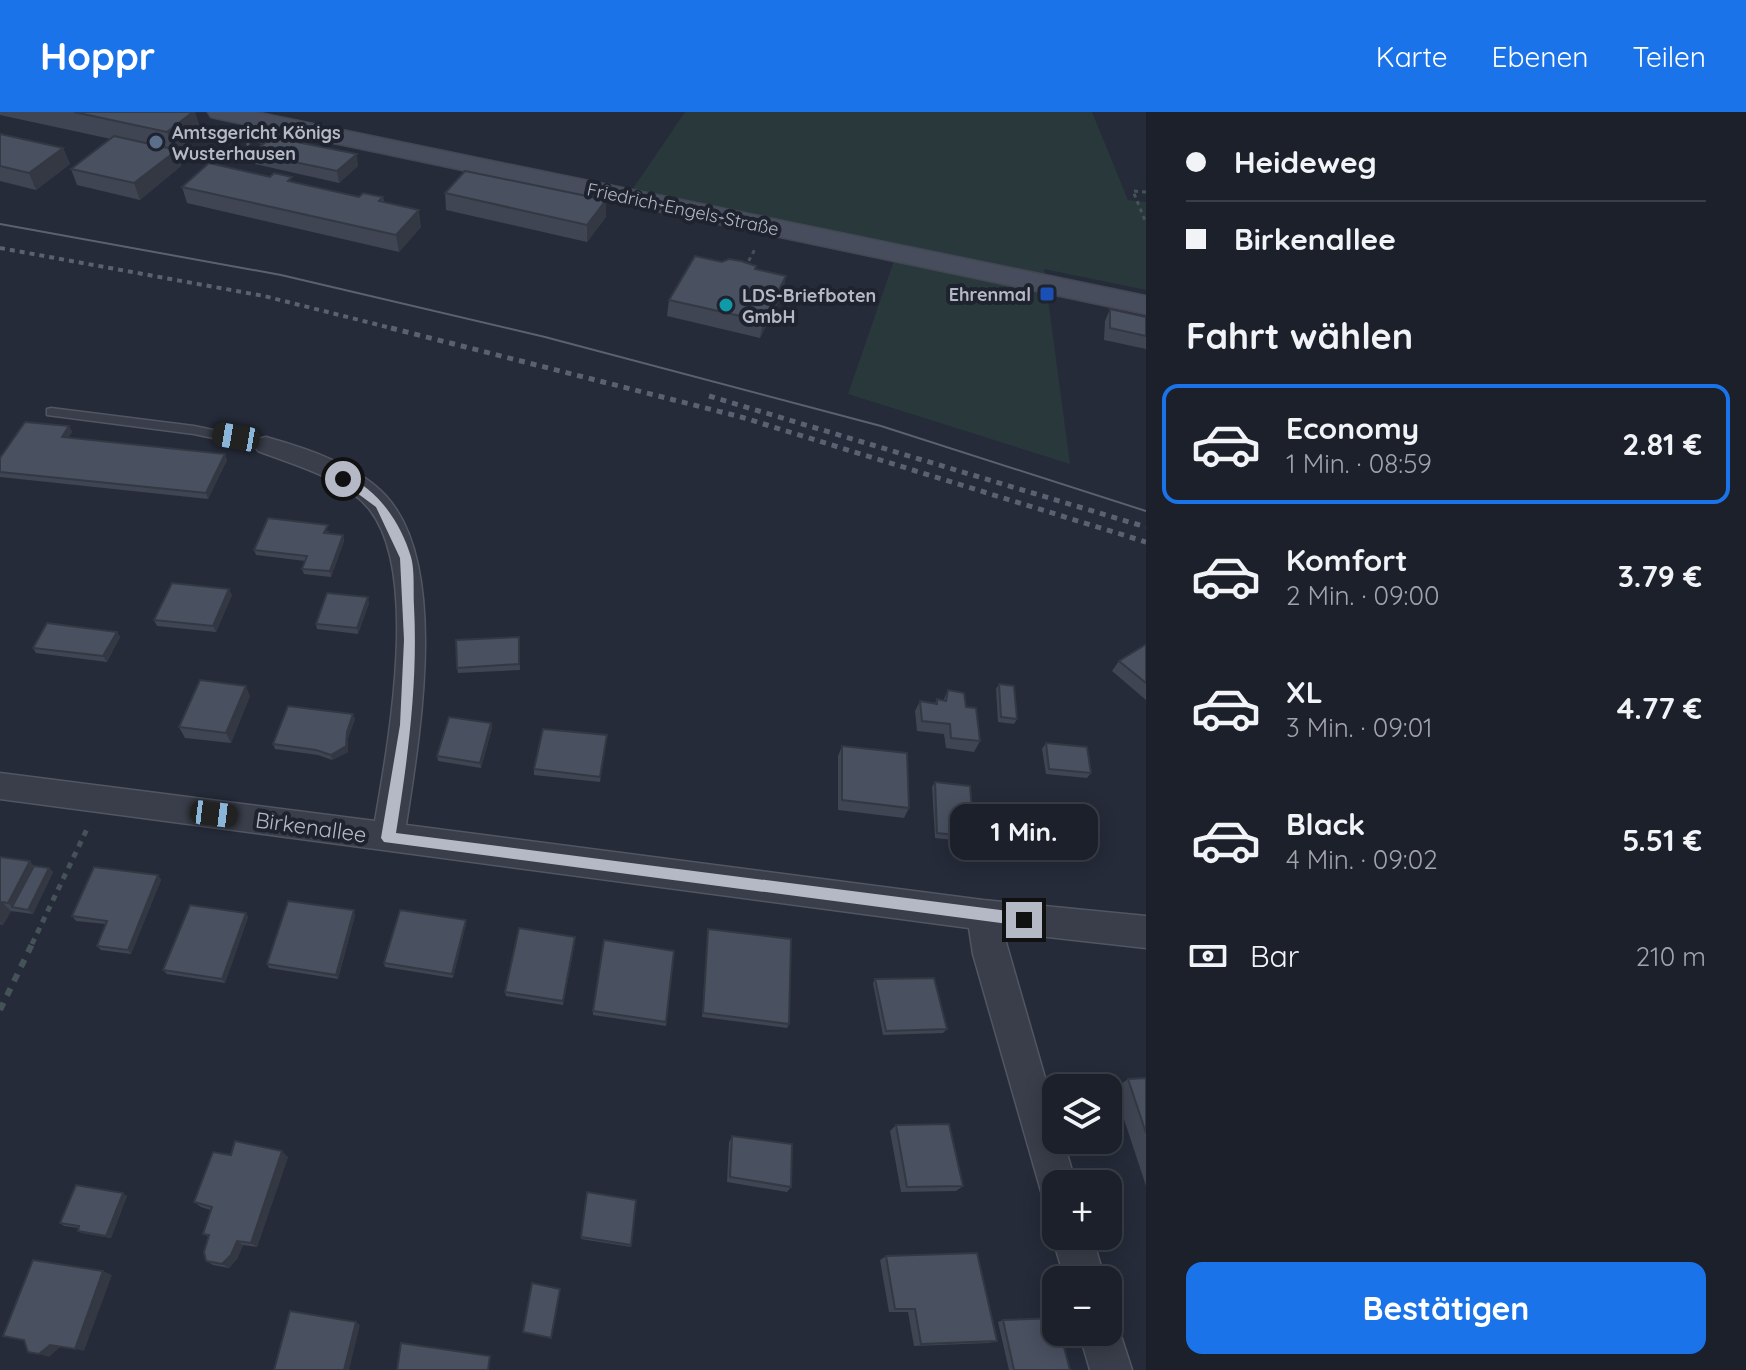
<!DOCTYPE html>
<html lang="de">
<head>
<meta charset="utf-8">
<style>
  :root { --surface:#1c202b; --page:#292d37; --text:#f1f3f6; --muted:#a0a3a9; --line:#3a3e47; --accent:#1a73e8 }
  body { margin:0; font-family:Quicksand,sans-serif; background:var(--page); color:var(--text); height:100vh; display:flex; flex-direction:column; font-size:30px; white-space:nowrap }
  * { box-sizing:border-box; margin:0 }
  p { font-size:26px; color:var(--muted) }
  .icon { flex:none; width:44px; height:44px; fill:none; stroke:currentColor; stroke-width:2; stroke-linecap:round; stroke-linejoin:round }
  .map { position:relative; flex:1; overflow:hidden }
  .panel { display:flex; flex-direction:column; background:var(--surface); width:600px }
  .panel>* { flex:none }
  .top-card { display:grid; align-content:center; height:176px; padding:0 40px; background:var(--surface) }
  .tools { position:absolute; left:1042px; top:962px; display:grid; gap:16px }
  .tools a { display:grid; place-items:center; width:80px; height:80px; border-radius:16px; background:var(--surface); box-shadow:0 4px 20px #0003,0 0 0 2px var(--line); font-size:40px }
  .end { position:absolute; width:36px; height:36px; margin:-18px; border:10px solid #b4b9c5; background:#111; box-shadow:0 0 0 4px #111 }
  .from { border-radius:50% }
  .bubble { position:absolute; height:56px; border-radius:16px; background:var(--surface); box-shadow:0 4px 20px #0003,0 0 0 2px var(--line); font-size:26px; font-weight:700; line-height:56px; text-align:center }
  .car { position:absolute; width:24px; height:48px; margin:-24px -12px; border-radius:10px; box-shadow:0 0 6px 2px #0007; background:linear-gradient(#222 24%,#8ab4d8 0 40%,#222 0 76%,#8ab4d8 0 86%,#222 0) }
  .top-card b { display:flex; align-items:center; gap:28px; height:76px; font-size:30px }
  .top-card b+b { border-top:2px solid var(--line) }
  .top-card i { width:20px; height:20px; background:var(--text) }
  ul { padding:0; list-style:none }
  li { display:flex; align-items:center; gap:24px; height:120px; margin:0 16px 12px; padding:0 24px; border:4px solid transparent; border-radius:16px }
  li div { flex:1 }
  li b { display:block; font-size:30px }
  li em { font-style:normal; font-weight:700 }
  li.active { border-color:var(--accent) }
  li>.icon { width:72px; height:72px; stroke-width:1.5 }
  h2 { padding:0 40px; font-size:36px; line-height:96px }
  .pay { display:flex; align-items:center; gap:20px; height:88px; padding:0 40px; font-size:30px }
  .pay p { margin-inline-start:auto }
  .cta { display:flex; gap:16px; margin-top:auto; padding:16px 40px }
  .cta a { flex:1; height:92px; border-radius:16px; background:var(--accent); color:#fff; font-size:32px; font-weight:700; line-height:92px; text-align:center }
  header { display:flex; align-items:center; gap:48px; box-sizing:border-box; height:112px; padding:0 40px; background:var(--accent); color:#fff }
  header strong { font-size:38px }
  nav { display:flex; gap:44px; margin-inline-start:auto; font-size:28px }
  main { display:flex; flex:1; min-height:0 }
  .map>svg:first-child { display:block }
  .green { fill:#28383b }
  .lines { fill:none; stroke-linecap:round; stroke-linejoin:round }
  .service-casing { stroke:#515662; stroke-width:3 }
  .minor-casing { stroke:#515662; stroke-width:3 }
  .secondary-casing { stroke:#424753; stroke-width:3 }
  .path-far2 { stroke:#455358; stroke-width:3; stroke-dasharray:4 4; stroke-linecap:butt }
  .path-far1 { stroke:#455358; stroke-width:5; stroke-dasharray:6 6; stroke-linecap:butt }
  .path { stroke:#455358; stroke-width:6; stroke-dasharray:8 8; stroke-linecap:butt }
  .service { fill:#393e4a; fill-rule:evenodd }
  .minor { fill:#393e4a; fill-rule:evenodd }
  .secondary { fill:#474d5c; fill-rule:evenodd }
  .tram { stroke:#5b6170; stroke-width:2 }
  .rail-far1 { stroke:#5b6170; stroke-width:4; stroke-dasharray:5 5; stroke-linecap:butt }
  .rail { stroke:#5b6170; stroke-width:5; stroke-dasharray:6 6; stroke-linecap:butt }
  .wall { fill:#3f4553 }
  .shaded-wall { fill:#333843 }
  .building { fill:#495060; stroke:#333843; stroke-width:2 }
  .route { fill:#b4b9c5 }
  .service-dot { fill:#5c6f8a; stroke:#1e232f; stroke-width:3 }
  .transit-dot { fill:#1a4fb4; stroke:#1e232f; stroke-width:3 }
  .culture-dot { fill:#0f9aa8; stroke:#1e232f; stroke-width:3 }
  .labels { text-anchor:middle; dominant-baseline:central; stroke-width:8; stroke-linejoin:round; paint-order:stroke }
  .far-poi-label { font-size:18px; font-weight:bold; fill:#b4b9c5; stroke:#1e232f; text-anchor:start }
  .far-street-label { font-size:18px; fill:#b4b9c5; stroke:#1e232f }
  .street-label { font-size:22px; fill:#b4b9c5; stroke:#1e232f }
</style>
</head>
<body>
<header>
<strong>Hoppr</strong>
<nav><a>Karte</a><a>Ebenen</a><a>Teilen</a></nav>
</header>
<main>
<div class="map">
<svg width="1146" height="1258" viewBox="0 0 1146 1258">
  <rect width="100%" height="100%" fill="#252b39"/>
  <path class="green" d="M685 0H1092L1128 88 1146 90V178L1044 157 1070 352 848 282 898 137 630 81Z"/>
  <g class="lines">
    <g class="service-casing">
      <path id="service" d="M51 296 194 314 266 329 272 333 266 337 194 322 47 303V297Z"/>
    </g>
    <g class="minor-casing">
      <path id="minor" d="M266 325C305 336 358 353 386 384 450 454 419 627 406 713L983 788 1146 804V836L1003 820 1056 1004V1028H1063L1076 1072H1056V1091L1043 1086 973 842 969 816 0 687V661L375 709C388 633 420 462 370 398 345 366 294 353 258 339L254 333 258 327Z
        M1056 1114V1124H1092L1105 1168H1065L1052 1124Z
        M1108 1202 1115 1205 1132 1258H1090L1079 1220H1108Z"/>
    </g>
    <g class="secondary-casing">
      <path id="secondary" d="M208 0H255L1146 184V202L220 7 211 5Z"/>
    </g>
    <path class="path-far2" d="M235 44 249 31
      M1146 80 1133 79 1146 111
      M745 156 755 137"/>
    <path class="path-far1" d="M32 832 87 717"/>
    <path class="path" d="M0 898 33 830"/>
    <use href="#service" class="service"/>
    <use href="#minor" class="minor"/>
    <use href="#secondary" class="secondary"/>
    <path class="tram" d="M0 112 281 163 545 225 881 314 1146 399"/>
    <path class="rail-far1" d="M0 136 264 184 399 218"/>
    <path class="rail" d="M391 216 741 305 1146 430
      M709 284 1146 415"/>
  </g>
  <path class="wall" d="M0 0H195L201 20 177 39 181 54 140 88 77 73 71 57 111 27 0 3Z
    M0 22 63 36 70 52 36 78 0 69Z
    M253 24 285 28 358 54 339 71 255 52 252 41 263 32 254 30Z
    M293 70 359 85H383L384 90 421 115 399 140 187 91 182 75Z
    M445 81 606 105 587 130 446 98Z
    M722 150 756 154V157L783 181 760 226 667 204 669 188Z
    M1110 197 1146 205V237L1104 228 1105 209Z
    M69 314 72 320 68 326 227 348 208 387 0 365V346Z
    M329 419 328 421 343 423 344 429 331 465 304 462 302 457 305 449 256 443 254 438Z
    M232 483 216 520 157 514 154 508Z
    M369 491 358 522 317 517 316 512Z
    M117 520 120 525 107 550 36 541 33 536Z
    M519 525 520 558 458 561 457 556Z
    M1146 534V588L1112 559 1119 549Z
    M999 572 1017 607 1014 612 998 610 996 577Z
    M948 578 966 595 980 629 974 640 946 636 944 622 917 619 915 599 920 589 935 591 937 587 943 589Z
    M250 584 231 631 185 626 179 615Z
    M355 607 348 626V640L332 648 318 643 275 637 273 632Z
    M491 611 492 616 481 656 438 649 437 644Z
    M607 623 600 670 534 663V657Z
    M1046 631 1091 661 1087 666 1046 662 1042 637Z
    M842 634 909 696 904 706 838 698V644Z
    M935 670 974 725 971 730 935 726 932 675Z
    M0 745 34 754 49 756 53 760 33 802 11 799 3 813 0 812Z
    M158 763 161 768 131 842 101 838 97 834 106 812 76 809 72 804Z
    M246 801 248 805 225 871 167 862 163 858Z
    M355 803 338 867 269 856 267 852Z
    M466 808V812L453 866 385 855 384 851Z
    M708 817 789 912 787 916 702 905Z
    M575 829 563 893 506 884 505 880Z
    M674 839 666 914 593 903V899Z
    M875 867 947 917 943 921 883 923 873 871Z
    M1146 966V1074L1114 977 1128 967Z
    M896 1013 963 1074 956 1079 901 1080 890 1019Z
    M732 1024 791 1075 787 1080 727 1070 729 1030Z
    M231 1043 288 1045 257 1135 243 1133 237 1147 229 1156 213 1153 206 1149 209 1125 203 1122 211 1098 201 1095 194 1090Z
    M587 1080 636 1088 631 1135 581 1127Z
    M127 1084 111 1126 82 1121 78 1119 79 1116 64 1114 60 1111Z
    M886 1144 997 1229 989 1231 914 1234 908 1200H889L880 1148Z
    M1003 1208 1070 1258H1009L998 1210Z"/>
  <path class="shaded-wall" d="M193 0H195L201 20 177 39 181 54 140 88 134 71 174 40 167 20Z
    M63 36 70 52 36 78 29 61Z
    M357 42 358 54 339 71 337 59Z
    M606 88V105L587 130V113Z
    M419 98 421 115 399 140 396 123Z
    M786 164 783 181 760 226 763 209Z
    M69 314 72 320 65 331 62 325Z
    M225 342 227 348 208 387 206 381Z
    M343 423 344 429 331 465 330 459Z
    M229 477 232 483 216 520 213 514Z
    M368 485 369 491 358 522 357 516Z
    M117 520 120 525 107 550 103 544Z
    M246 574 250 584 231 631 226 621Z
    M353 602 355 607 348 626V640L332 648 331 643 347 620Z
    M491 611 492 616 481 656 480 651Z
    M30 749 38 759 12 795 8 791Z
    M49 756 53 760 33 802 28 798Z
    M158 763 161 768 131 842 128 838Z
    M2 790 11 799 3 813 0 810V794Z
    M354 798 355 803 338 867 336 863Z
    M246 801 248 805 225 871 222 867Z
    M466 808V812L453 866 452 862Z
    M282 1039 288 1045 257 1135 251 1131Z
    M123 1081 127 1084 111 1126 106 1124Z
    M237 1129 243 1133 237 1147 229 1156 222 1152Z
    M103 1159 112 1163 84 1239 75 1237Z
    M356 1210 360 1213 349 1258H344Z
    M50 1233 60 1235 49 1245 39 1242Z"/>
  <path class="building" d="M74 0H193L167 20Z
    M262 17 284 22 279 26 272 25 268 28 253 24Z
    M0 22 63 36 29 61 0 54Z
    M114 24 177 38 134 71 71 57Z
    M272 25 357 42 337 59 252 41Z
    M209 51 270 65 274 61 292 65 288 69 359 85 363 81 383 85 379 89 419 98 396 123 182 75Z
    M465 59 606 88 587 113 445 81Z
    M695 144 722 150 729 147 741 149 756 154 755 157 786 164 763 209 669 188Z
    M1110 197 1146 205V224L1110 216Z
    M25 310 69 314 62 325 225 342 206 381 0 360V346Z
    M268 406 328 413 324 421 343 423 330 459 302 457 307 444 254 438Z
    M172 471 229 477 213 514 154 508Z
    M327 481 368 485 357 516 316 512Z
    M47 511 117 520 103 544 33 536Z
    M519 525V552L457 556 456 528Z
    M1145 533 1146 534V571L1119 549Z
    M200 568 246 574 226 621 179 615Z
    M999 572 1014 574 1017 607 1001 605Z
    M948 578 964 581 966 595 976 596 980 629 951 626 950 612 922 609 920 589 937 592V587L946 589Z
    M288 594 353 602 347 620 346 634 331 643 316 638 273 632Z
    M449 605 491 611 480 651 437 644Z
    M543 617 607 623 600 665 534 657Z
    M1046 631 1087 635 1091 661 1049 657Z
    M842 634 907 641 909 696 842 688Z
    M935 670 970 674 974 725 937 721Z
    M0 745 30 749 8 791 2 790 0 794Z
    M34 754 49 756 28 798 12 795Z
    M94 755 158 763 128 838 97 834 107 809 72 804Z
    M288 789 354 798 336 863 267 852Z
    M190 793 246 801 222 867 163 858Z
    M400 798 466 808 452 862 384 851Z
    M519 816 575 825 563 889 505 880Z
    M708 817 791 827 789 912 703 901Z
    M604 828 674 839 666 910 593 899Z
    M934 866 947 917 886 919 875 867Z
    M1146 966V1021L1128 967Z
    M949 1012 963 1074 907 1075 896 1013Z
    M732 1024 792 1032 791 1075 730 1065Z
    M235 1029 282 1039 251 1131 237 1129 231 1143 222 1152 206 1149 204 1140 209 1123 203 1122 212 1095 194 1090 213 1040 231 1043Z
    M76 1073 123 1081 106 1124 78 1119 79 1114 60 1111Z
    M587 1080 636 1088 631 1133 581 1125Z
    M977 1141 997 1229 921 1232 915 1197H895L886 1144Z
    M33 1148 103 1159 75 1237 50 1233 39 1242 28 1240 24 1228 3 1224Z
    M532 1171 560 1177 551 1226 523 1220Z
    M290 1199 356 1210 344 1258H274Z
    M1056 1206V1220H1060L1070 1258H1014L1003 1208Z
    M401 1231 490 1244 488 1258H397Z"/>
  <path class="route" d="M343 363C377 375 401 411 411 445 415 460 413 479 414 494 418 571 408 645 396 721L1024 801 1032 808 1030 812 1024 814 384 730 381 726 400 613 404 528 400 446 376 395 338 367Z"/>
  <circle class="service-dot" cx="156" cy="30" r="8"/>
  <rect class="transit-dot" x="1039" y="174" width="16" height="16" rx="4"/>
  <circle class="culture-dot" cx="726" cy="193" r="8"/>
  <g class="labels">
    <g class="far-poi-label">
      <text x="172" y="20">Amtsgericht Königs<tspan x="172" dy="21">Wusterhausen</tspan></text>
      <text x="1031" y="182" text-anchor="end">Ehrenmal</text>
      <text x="742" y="183">LDS-Briefboten<tspan x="742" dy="21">GmbH</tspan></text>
    </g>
    <g class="far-street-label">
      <text transform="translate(683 97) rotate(12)">Friedrich-Engels-Straße</text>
    </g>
    <g class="street-label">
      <text transform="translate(311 715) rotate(8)">Birkenallee</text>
    </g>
  </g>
</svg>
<div class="tools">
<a><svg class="icon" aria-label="layers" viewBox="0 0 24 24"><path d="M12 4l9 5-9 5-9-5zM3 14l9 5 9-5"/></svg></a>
<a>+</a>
<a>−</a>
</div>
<i class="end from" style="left:343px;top:367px"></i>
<i class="end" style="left:1024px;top:808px"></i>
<div class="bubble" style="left:950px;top:692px;width:148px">1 Min.</div>
<i class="car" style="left:236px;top:325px;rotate:280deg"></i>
<i class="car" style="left:214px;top:702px;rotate:97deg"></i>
</div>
<section class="panel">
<div class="top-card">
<b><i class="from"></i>Heideweg</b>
<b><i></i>Birkenallee</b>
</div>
<h2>Fahrt wählen</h2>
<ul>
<li class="active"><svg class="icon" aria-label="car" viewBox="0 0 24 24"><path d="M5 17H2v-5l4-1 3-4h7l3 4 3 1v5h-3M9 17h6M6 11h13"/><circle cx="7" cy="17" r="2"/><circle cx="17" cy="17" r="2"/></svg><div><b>Economy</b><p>1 Min. · 08:59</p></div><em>2.81 €</em></li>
<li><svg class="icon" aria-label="car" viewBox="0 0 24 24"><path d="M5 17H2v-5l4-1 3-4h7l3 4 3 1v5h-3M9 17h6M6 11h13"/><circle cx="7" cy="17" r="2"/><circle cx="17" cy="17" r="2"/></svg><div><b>Komfort</b><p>2 Min. · 09:00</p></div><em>3.79 €</em></li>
<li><svg class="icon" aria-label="car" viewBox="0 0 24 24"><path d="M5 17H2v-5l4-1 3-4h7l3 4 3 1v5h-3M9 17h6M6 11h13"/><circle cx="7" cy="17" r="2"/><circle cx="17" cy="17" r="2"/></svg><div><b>XL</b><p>3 Min. · 09:01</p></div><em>4.77 €</em></li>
<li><svg class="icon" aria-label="car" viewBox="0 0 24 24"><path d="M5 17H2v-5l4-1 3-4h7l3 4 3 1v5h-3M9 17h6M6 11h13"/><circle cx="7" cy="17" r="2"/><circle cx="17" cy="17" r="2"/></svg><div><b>Black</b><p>4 Min. · 09:02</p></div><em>5.51 €</em></li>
</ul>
<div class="pay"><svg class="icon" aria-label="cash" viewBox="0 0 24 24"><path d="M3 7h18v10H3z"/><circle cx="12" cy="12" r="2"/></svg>Bar<p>210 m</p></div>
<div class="cta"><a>Bestätigen</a></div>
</section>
</main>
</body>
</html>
